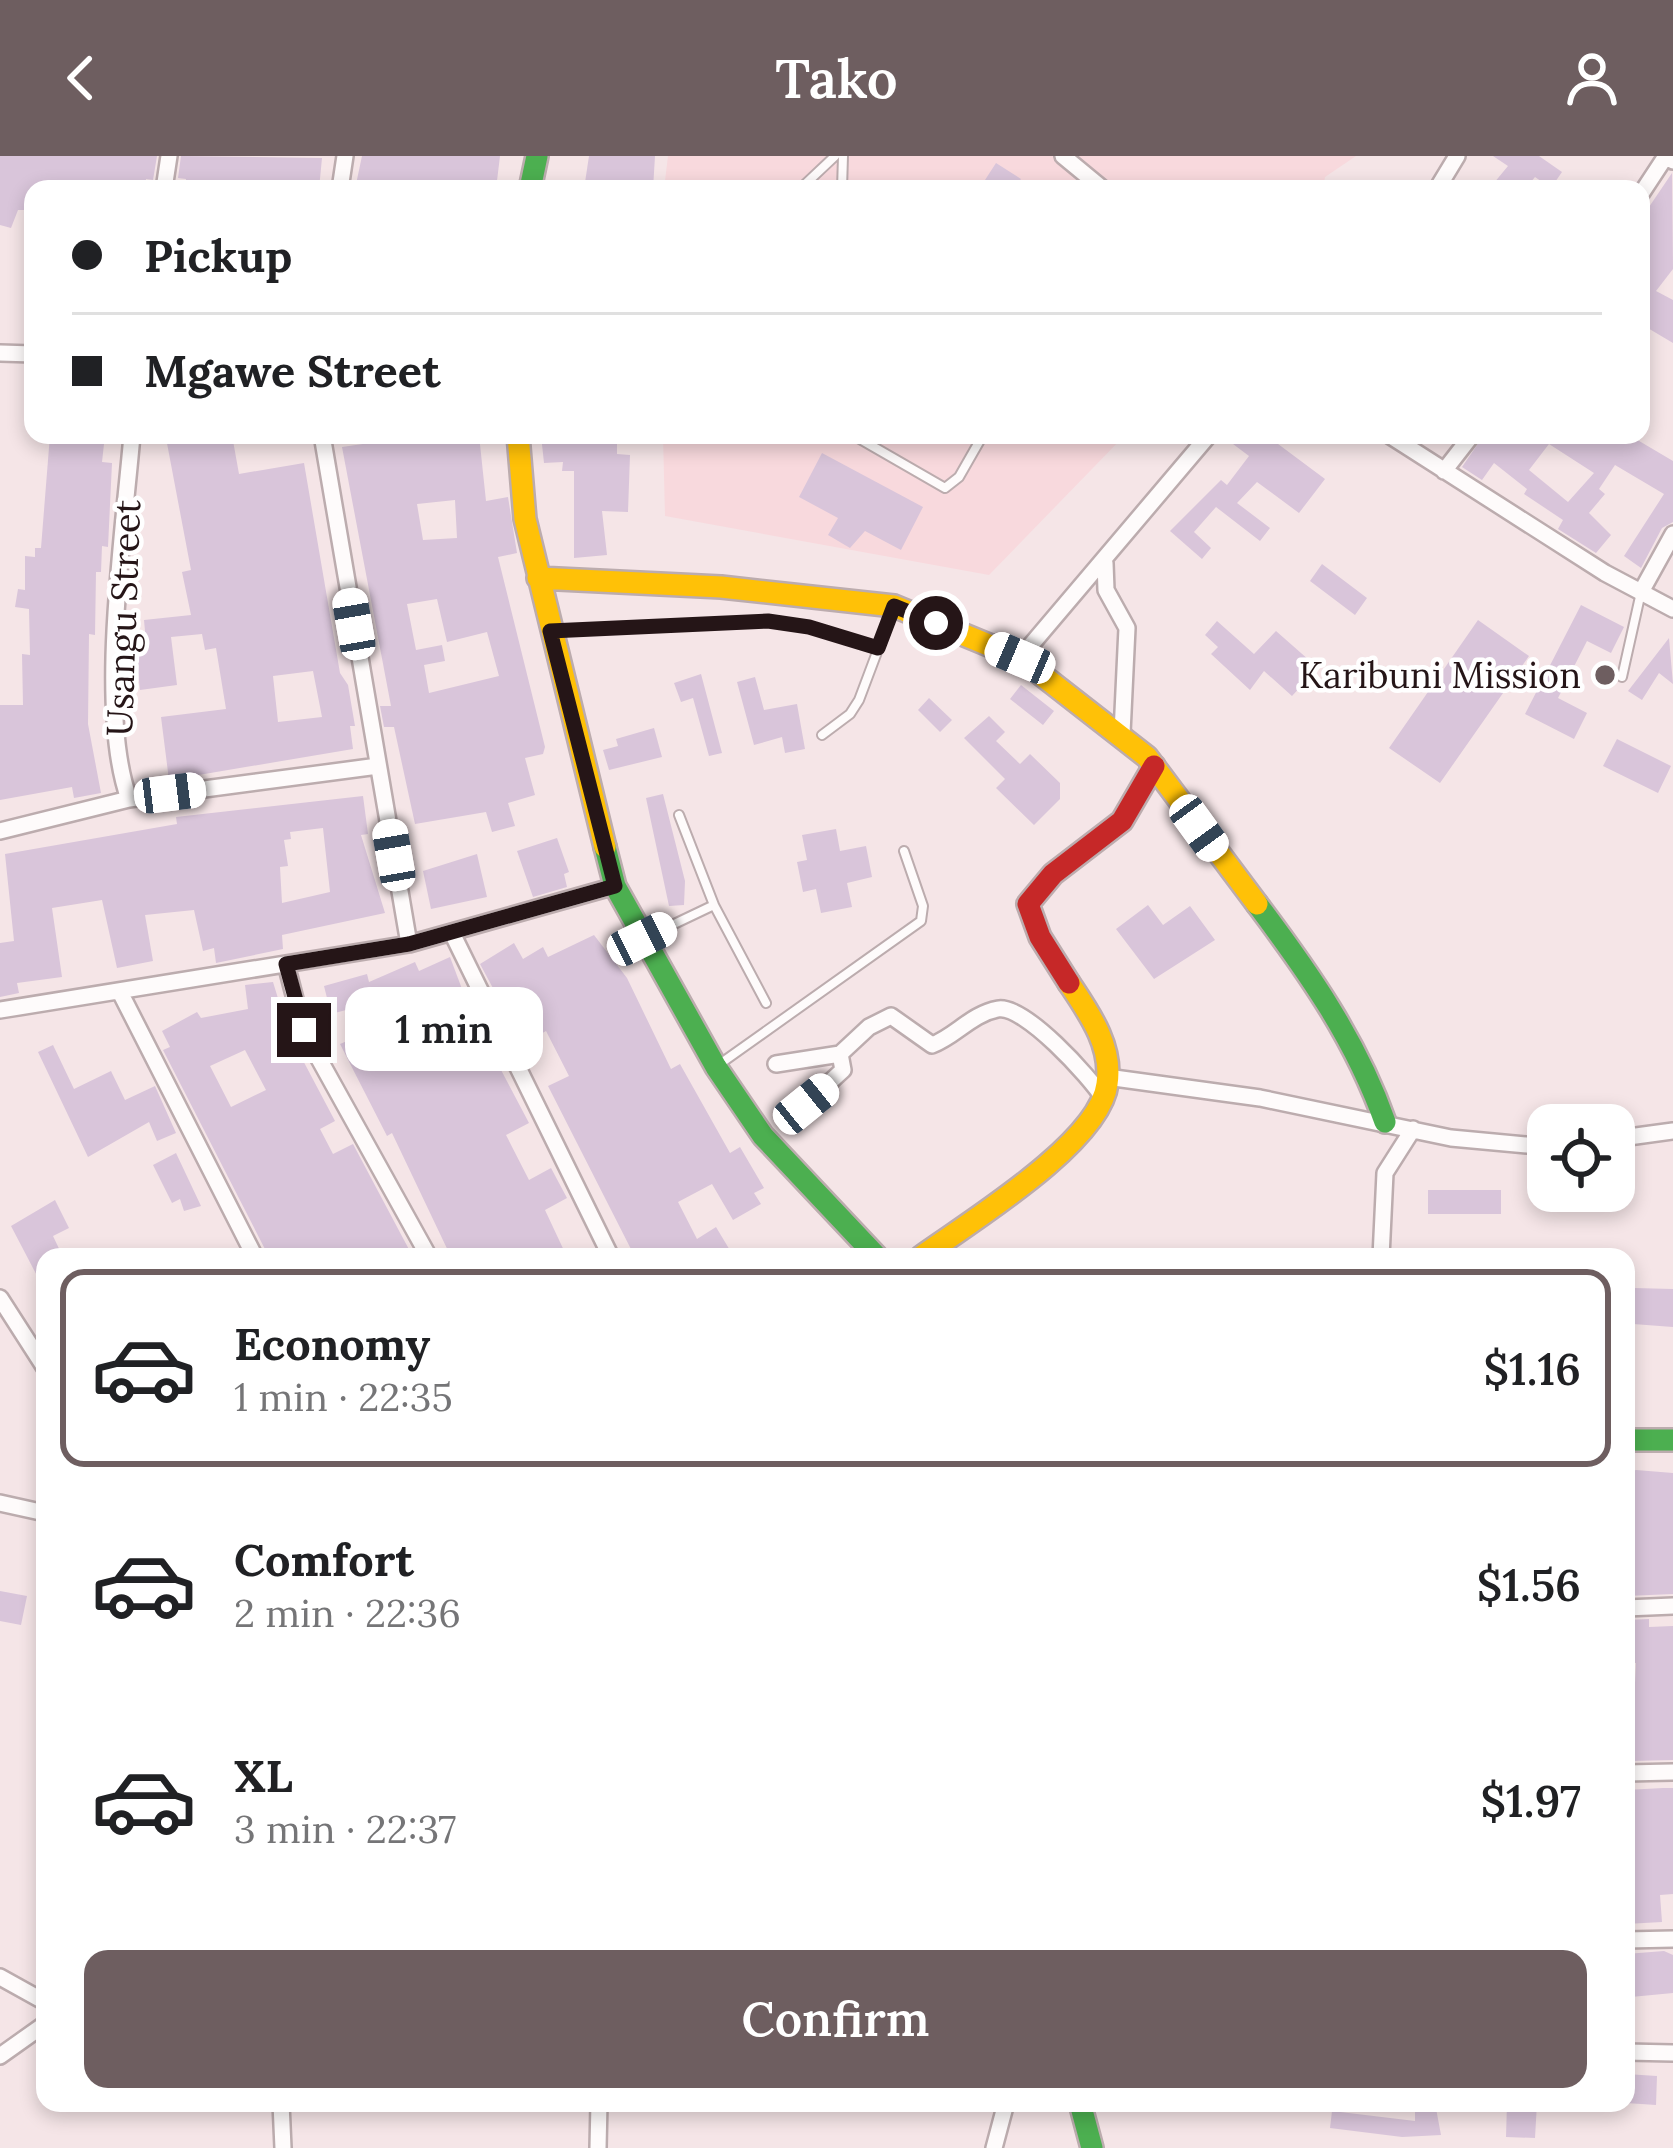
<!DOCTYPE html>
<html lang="en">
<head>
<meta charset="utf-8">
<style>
  :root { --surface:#fff; --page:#f2f2f2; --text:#202124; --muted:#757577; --line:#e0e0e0; --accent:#6e5e60 }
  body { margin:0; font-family:Lora,serif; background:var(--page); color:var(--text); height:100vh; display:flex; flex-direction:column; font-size:45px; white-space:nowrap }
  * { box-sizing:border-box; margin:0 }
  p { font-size:39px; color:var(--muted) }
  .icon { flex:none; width:66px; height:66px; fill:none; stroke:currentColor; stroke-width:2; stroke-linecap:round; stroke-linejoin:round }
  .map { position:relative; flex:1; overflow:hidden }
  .details { position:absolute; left:36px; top:1092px; width:1599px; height:864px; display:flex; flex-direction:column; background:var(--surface); border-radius:24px; box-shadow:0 6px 18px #0003 }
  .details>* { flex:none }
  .hud { position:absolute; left:24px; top:24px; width:1626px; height:264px; border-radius:24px; box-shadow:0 6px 18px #0003; display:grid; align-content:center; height:264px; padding:0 48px; background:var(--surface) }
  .buttons { position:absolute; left:1527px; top:948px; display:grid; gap:24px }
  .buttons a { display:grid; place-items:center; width:108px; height:108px; border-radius:24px; background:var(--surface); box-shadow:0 6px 18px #0003; font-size:60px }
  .end { position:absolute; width:54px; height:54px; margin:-27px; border:15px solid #251517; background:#fff; box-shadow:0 0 0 6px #fff }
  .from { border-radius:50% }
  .bubble { position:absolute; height:84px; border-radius:24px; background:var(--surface); box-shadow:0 6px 18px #0003; font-size:39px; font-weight:600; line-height:84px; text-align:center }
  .car { position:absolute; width:36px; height:72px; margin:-36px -18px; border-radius:15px; box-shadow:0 0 9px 3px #0007; background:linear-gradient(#fff 24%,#345 0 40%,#fff 0 76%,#345 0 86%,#fff 0) }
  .hud b { display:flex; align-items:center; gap:42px; height:114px; font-size:45px }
  .hud b+b { border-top:3px solid var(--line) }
  .hud i { width:30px; height:30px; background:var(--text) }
  ul { padding:21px 0 0; list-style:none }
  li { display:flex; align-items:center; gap:36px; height:198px; margin:0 24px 18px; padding:0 24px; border:6px solid transparent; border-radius:24px }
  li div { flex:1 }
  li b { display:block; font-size:45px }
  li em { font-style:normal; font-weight:600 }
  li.on { border-color:var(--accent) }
  li>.icon { width:108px; height:108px; stroke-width:1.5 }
  .primary-button { display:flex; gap:24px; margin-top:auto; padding:24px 48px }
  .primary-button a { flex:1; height:138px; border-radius:24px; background:var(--accent); color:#fff; font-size:48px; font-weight:600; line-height:138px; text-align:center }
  header { display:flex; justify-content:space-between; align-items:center; height:156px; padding:0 48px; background:var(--accent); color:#fff; font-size:54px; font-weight:600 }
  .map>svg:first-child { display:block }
  .built { fill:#f8d9dd }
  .building { fill:#d9c5da; fill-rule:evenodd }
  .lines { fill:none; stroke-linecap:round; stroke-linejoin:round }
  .lane-casing { stroke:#bcacae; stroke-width:12 }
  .street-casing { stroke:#bcacae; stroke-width:20 }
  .fast-casing { stroke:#bcacae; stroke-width:26 }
  .slow-casing { stroke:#bcacae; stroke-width:26 }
  .jam-casing { stroke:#bcacae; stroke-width:26 }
  .lane { stroke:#fefbfb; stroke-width:8 }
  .street { stroke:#fefbfb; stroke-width:15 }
  .fast { stroke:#4caf50; stroke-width:21 }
  .slow { stroke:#ffc107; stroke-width:21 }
  .jam { stroke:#c62828; stroke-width:21 }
  .route { stroke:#251517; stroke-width:15 }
  .poi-dot { fill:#6e5e60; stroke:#fff; stroke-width:4.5 }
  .labels { text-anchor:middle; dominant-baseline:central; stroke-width:9; stroke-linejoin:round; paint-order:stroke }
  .street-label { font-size:36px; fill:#251517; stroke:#fff }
  .poi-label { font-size:36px; fill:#251517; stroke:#fff; text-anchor:end }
</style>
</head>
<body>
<header><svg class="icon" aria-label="back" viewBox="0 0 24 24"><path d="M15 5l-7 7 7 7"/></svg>Tako<svg class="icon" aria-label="person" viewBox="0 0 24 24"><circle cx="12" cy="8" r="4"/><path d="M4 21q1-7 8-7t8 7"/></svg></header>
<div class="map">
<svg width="1673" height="1992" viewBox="0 0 1673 1992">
  <rect width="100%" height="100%" fill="#f5e5e7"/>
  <path class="built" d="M668 0H1356L1325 21 1323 33H664Z
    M663 279H1125L989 419 665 360Z"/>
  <path class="building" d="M0 0H157L153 24 146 23 145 33H33V54H18L11 72 0 69Z
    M181 0 322 2 319 33H185L186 23 178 22Z
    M362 0H500L496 33H355Z
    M589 0H655L653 33H584Z
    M1493 0H1539L1562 16 1551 32 1535 21 1525 33H1489L1508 10Z
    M996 7 1021 23 1014 33H1000L985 24Z
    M1672 17 1673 113 1656 135 1673 144V187L1641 168V50L1649 51Z
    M50 279H105L102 306 112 307 108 391 102 390 101 416H96L95 479 89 478 88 568 101 637 74 642 72 631 0 644V549H23L22 498 30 499 29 453 15 451 18 433 25 434V400L35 401V392H41Z
    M186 279H232L239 318 304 307 340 517 348 529 355 570H350L353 593 169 624 161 561 226 553 216 492 205 494 202 478 171 481 177 529 140 534 135 488 146 486 144 464 191 459 182 416 191 414 166 282ZM313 515 322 561 278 566 273 520Z
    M425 279H479L486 345 508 341 517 397 498 401 545 591 543 598 525 602 535 639 508 647 515 670 492 676 486 656 415 668 394 571H384L380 550H391L342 291ZM455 344 457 382 423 384 417 348ZM437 443 447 486 487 476 499 520 429 537 424 509 445 505 442 489 416 494 407 448Z
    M541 279H617V298L630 299 628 356 602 355 607 399 574 402V315H562L563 306 544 307Z
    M1221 279H1250L1259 286 1266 279 1325 323 1299 357 1257 326 1237 347 1270 372 1260 385 1216 351 1194 376 1211 392 1202 403 1170 375 1221 324 1227 329 1249 300Z
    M1484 279H1629L1673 305V366L1662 372 1641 412 1624 400 1664 338 1615 309 1599 333 1605 338 1589 357 1611 379 1596 397 1558 373 1563 364 1524 338 1527 333 1494 307 1482 324 1462 311ZM1549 288 1594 317 1568 346 1529 314Z
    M822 297 923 351 901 394 865 375 850 392 828 379 838 362 799 341Z
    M1322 408 1367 442 1355 459 1310 425Z
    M1581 449 1624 471 1611 497 1587 485 1558 542 1587 557 1574 583 1525 558Z
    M1478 464 1529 500 1440 627 1389 592Z
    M1217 465 1254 498 1276 475 1318 512 1292 540 1264 515 1250 534 1211 498 1218 491 1205 479Z
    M1669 482 1673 528 1659 517 1642 544 1628 535Z
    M701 518 722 597 709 600 693 542 681 546 674 527Z
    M755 521 764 554 797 548 805 593 785 597 782 581 754 589 737 526Z
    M1021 529 1054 555 1043 569 1010 543Z
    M929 542 952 564 940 576 918 554Z
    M989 560 1005 576 996 585 1020 608 1030 598 1060 627V643L1034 669 996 632 1005 623 964 582Z
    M654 572 662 601 609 614 603 594 618 590 616 583Z
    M1617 583 1671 610 1658 637 1603 610Z
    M663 638 685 725 684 749 669 750 646 642Z
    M363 640 368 678 361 679 385 757 282 779 283 793 216 807 214 792 203 795 194 754 145 759 153 805 117 812 102 744 52 752 62 821 17 827 19 837 0 841V787L14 785 5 698 177 668 176 661ZM323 672 330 736 282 747 280 711 288 710 284 684 291 683 290 676Z
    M836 673 840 695 866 690 872 721 847 727 852 751 821 757 816 733 803 736 797 706 807 704 802 679Z
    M557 682 569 716 564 718 567 731 533 741 517 695Z
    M477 698 487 741 431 753 423 715Z
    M1148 749 1163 769 1190 750 1215 784 1154 823 1116 773Z
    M594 779 627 822 671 913 680 908 730 997 740 991 764 1032 754 1037 761 1048 733 1064 712 1028 678 1046 697 1083 716 1071 734 1101H635L548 930 569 920 546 875 523 888 480 808 514 787 523 803 543 791 548 801Z
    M450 801 471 857 529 967 506 979 529 1024 551 1012 567 1042 545 1054 567 1101H451L392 977 387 980 340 888 359 880 346 854 331 858 324 830 367 818 369 826 415 806 419 815Z
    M273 826 289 878 335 965 320 973 333 998 353 988 413 1101H269L163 894 170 891 162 875 197 856 201 862 248 853 245 829ZM245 894 266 934 231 951 210 910Z
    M53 889 74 933 111 915 125 944 155 930 176 977 157 985 149 966 88 1001 38 896Z
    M176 997 201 1050 184 1055 180 1043 172 1047 153 1009Z
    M1428 1034H1501V1058H1428Z
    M55 1044 69 1072 53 1080 63 1101H45V1135L11 1070Z
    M1634 1132 1673 1133V1171L1633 1168Z
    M1636 1314 1673 1317V1438L1626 1440V1317Z
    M0 1435 27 1440 21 1469 0 1465Z
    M1649 1463V1471L1673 1470V1604L1631 1605 1636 1507H1626V1464Z
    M1663 1632H1673V1738L1660 1739 1662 1766 1626 1768V1634Z
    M1664 1795 1673 1799V1837L1631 1841 1626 1798Z
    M1626 1918 1657 1920 1656 1949 1626 1947Z
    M1415 1947H1435L1441 1979 1402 1981 1330 1972 1332 1955 1415 1965Z
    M1507 1947H1537L1535 1982 1506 1981Z"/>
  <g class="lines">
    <g class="lane-casing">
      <path id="lane" d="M800 33 835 0
        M842 33 843 0
        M853 279 945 332 959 321 983 279
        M558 475 768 465 809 471 878 492
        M1622 521 1641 436
        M822 579 850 558 859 544 894 451
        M679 659 714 749
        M649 780 714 749 766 847
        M717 910 921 765 923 750 904 695"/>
    </g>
    <g class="street-casing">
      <path id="street" d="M1063 0 1103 33
        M164 33 169 0
        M340 33 345 0
        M1437 33 1457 0
        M1641 38 1666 0 1673 5
        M0 197 33 198
        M322 279 409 788
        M1389 279 1605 417 1673 453
        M1444 315 1472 279
        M1105 407 1106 434 1127 472 1122 577
        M1641 436 1673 378
        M1020 502 1209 279
        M129 643C97 554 124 376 132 279
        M0 675 129 643 378 610
        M452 777 611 1101
        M286 808 303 874 429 1101
        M120 836 255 1101
        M0 854 409 788 615 730
        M776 908 840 898
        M1107 921 1260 942 1451 982 1548 991
        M806 948 843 914 840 898 869 871 891 860 932 889C956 880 971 858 998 853 1024 848 1090 921 1104 943
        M1614 983 1673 975
        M1381 1101 1385 1017 1413 973
        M0 1142 45 1212
        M0 1347 45 1357
        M1626 1452 1673 1450
        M1626 1617 1673 1616
        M1626 1784 1673 1783
        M0 1821 45 1846
        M1626 1896 1673 1897
        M0 1900 45 1868
        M281 1947 283 1992
        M598 1992 599 1947
        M994 1992 1006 1947"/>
    </g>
    <g class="fast-casing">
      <path id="fast" d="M530 33 537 0
        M605 691 615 730 716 911 763 980 877 1101
        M1257 748C1309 817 1356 884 1385 966
        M1626 1284H1673
        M1080 1947 1092 1992"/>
    </g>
    <g class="slow-casing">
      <path id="slow" d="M518 279 525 363 605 691
        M538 422 721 431 894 450 1020 502 1147 601 1257 748
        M921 1101C968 1067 1100 987 1107 928 1113 890 1089 857 1069 827"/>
    </g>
    <g class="jam-casing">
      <path id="jam" d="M1069 827 1040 781 1028 748 1053 718 1122 665 1154 610"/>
    </g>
    <use href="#lane" class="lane"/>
    <use href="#street" class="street"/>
    <use href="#fast" class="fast"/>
    <use href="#slow" class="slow"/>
    <use href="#jam" class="jam"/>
  </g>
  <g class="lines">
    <path class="route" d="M304 874 286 808 409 788 615 730 550 475 768 465 809 471 878 492 894 450 936 467"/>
  </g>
  <circle class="poi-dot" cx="1605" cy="519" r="12"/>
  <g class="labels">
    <g class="street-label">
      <text transform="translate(123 462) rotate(-88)">Usangu Street</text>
    </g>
    <g class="poi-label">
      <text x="1581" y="519">Karibuni Mission</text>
    </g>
  </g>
</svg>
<div class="buttons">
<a><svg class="icon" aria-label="locate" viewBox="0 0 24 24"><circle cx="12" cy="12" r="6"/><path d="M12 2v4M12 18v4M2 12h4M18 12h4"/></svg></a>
</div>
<i class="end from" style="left:936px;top:467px"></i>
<i class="end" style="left:304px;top:874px"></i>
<div class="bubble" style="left:345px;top:831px;width:198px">1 min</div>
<i class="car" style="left:354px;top:468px;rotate:350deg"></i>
<i class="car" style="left:1020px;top:502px;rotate:293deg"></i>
<i class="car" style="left:170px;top:637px;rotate:83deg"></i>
<i class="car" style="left:1199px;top:672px;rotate:144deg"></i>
<i class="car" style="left:394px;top:699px;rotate:350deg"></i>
<i class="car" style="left:642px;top:783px;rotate:64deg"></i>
<i class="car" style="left:806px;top:948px;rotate:51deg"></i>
<div class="hud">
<b><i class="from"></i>Pickup</b>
<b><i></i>Mgawe Street</b>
</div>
<section class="details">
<ul>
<li class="on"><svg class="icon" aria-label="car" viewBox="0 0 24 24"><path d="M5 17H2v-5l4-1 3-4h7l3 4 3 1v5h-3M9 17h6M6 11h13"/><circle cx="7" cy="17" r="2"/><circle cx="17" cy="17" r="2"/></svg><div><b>Economy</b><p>1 min · 22:35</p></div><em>$1.16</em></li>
<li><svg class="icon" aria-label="car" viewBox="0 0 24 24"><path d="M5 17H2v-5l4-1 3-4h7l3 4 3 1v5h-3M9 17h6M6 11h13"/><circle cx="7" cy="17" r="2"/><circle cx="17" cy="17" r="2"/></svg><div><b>Comfort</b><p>2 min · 22:36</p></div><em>$1.56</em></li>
<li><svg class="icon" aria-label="car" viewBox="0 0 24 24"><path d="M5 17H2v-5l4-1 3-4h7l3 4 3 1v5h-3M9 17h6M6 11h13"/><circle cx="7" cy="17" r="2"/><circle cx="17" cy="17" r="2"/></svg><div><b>XL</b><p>3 min · 22:37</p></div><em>$1.97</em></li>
</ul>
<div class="primary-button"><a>Confirm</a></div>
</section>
</div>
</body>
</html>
